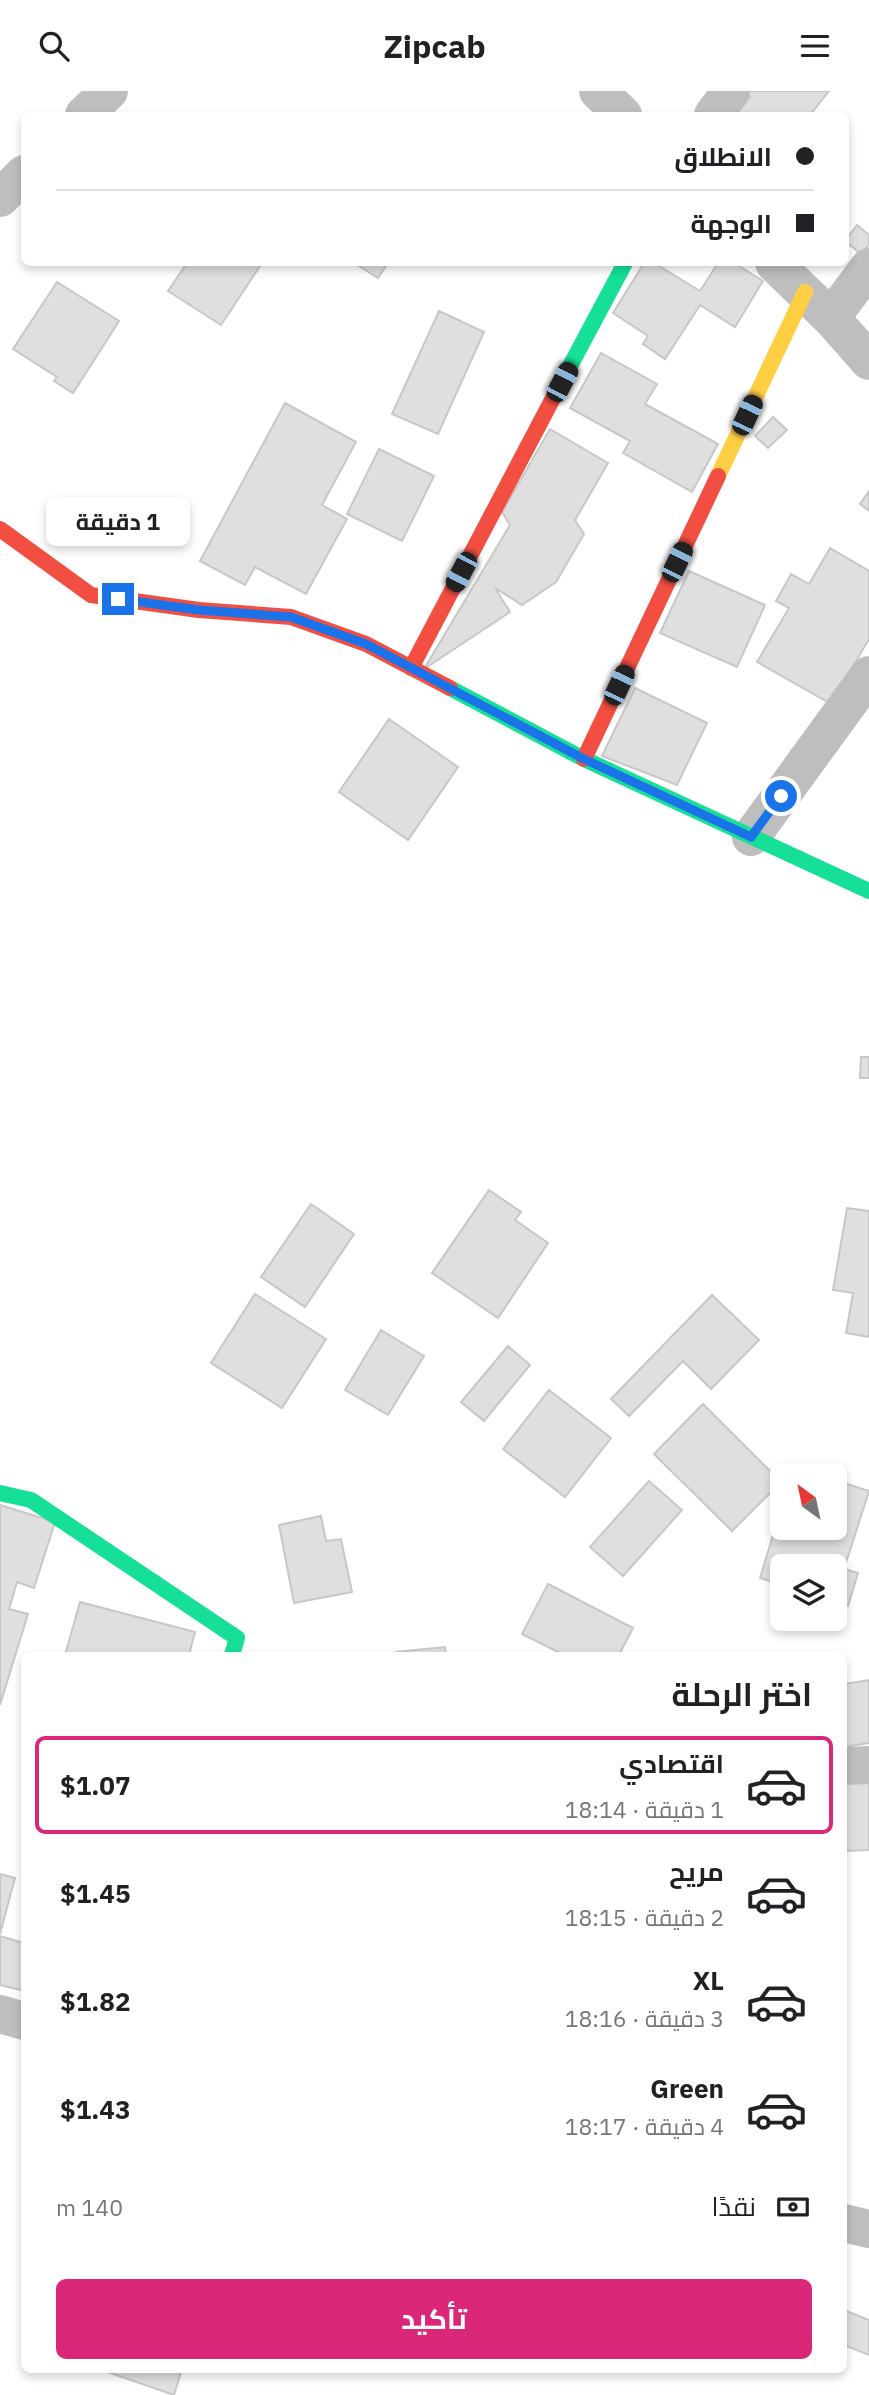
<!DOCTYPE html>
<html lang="ar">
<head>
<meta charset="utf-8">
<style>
  :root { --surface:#fff; --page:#f6f6f6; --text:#202124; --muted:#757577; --line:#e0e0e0; --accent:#db2777 }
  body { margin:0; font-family:"IBM Plex Sans",Cairo,sans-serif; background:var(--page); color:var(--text); direction:rtl; height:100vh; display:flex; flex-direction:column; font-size:26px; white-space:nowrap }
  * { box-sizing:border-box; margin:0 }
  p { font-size:23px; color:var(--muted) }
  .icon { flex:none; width:38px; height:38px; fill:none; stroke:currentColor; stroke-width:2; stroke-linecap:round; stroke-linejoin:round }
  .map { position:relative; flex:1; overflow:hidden; direction:ltr }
  .side { position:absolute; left:21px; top:1561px; width:826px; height:721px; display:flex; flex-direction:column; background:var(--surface); border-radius:10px; box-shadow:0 4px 10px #0003; direction:rtl }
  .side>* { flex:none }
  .guide { position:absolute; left:21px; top:21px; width:828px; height:154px; border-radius:10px; box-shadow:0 4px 10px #0003; direction:rtl; display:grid; align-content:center; height:154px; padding:0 35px; background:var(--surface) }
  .needle { width:46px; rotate:327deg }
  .buttons { position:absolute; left:770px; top:1372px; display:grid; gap:14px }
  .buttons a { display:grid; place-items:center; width:77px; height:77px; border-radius:10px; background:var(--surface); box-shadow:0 4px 10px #0003; font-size:35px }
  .end { position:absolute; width:32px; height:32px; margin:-16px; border:9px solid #1a73e8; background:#fff; box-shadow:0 0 0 4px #fff }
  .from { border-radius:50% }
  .bubble { position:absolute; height:49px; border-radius:10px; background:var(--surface); box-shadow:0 4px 10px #0003; font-size:23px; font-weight:700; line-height:49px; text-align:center; direction:rtl }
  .car { position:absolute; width:21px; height:42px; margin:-21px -10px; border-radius:9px; box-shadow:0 0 5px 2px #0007; background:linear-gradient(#222 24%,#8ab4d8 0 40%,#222 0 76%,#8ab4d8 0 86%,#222 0) }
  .guide b { display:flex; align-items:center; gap:24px; height:66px; font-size:26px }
  .guide b+b { border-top:2px solid var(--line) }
  .guide i { width:18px; height:18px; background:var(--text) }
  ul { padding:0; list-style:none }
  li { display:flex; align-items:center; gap:21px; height:98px; margin:0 14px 10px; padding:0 21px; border:4px solid transparent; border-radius:10px }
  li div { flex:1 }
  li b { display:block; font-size:26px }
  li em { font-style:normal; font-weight:700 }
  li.selected { border-color:var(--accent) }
  li>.icon { width:63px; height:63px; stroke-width:1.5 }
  h2 { padding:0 35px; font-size:32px; line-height:84px }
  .pay { display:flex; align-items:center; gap:18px; height:77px; padding:0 35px; font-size:26px }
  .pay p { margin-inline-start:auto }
  .action { display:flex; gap:14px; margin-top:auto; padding:14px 35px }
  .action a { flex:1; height:80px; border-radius:10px; background:var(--accent); color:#fff; font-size:28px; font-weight:700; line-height:80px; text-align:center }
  header { display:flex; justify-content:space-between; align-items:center; height:91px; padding:0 35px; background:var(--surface); font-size:32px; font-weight:700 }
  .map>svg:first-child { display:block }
  .building { fill:#dfdfdf; stroke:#c7c7c7; stroke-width:2 }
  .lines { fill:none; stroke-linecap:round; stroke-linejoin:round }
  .street { stroke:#bebebe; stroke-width:38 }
  .fast { stroke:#16e098; stroke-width:16 }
  .slow { stroke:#ffcf43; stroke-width:16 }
  .jam { stroke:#f24e42; stroke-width:16 }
  .route { stroke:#1a73e8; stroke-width:9 }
</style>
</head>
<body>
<header><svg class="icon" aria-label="menu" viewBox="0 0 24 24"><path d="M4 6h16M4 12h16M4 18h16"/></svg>Zipcab<svg class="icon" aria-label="search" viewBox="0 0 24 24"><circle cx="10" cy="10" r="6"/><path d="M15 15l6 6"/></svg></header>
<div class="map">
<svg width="869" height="2304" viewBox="0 0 869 2304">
  <rect width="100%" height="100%" fill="#fff"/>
  <path class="building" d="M829 0 810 24H736L750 6 743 0Z
    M857 134 869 144V154L861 163 845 150Z
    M187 172H262L221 234 168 200Z
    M354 172H388L378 187Z
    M644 172H654L700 200 718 172H734L763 190 735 236 700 214 665 268 643 253 648 245 613 222Z
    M57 191 119 230 73 302 54 290 57 286 13 258Z
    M439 220 484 241 438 343 392 323Z
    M601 262 657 293 645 313 718 353 692 401 623 362 630 350 570 317Z
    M285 312 356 351 322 414 347 428 306 503 255 476 245 494 200 470Z
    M773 326 787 339 768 357 755 345Z
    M550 338 608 372 575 429 584 443 556 491 522 514 495 497 510 521 424 578 510 434 502 421Z
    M379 358 434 385 402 450 347 423Z
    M869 400V420L860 413Z
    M830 457 869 480V548L831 613 757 571 789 517 776 510 791 483 809 493Z
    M689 480 765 514 737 576 660 542Z
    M635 597 707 632 677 694 602 665Z
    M389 628 458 676 408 749 339 701Z
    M861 966H869V987H860Z
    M489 1099 521 1121 515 1129 548 1152 498 1227 432 1182Z
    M311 1113 354 1143 305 1216 261 1186Z
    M847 1117 869 1120V1246L846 1242 853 1202 833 1199Z
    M255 1203 326 1248 282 1317 211 1272Z
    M712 1204 759 1249 711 1298 683 1270 629 1325 611 1308Z
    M381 1239 424 1265 388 1324 345 1299Z
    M508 1255 530 1274 484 1330 461 1311Z
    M549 1299 611 1347 565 1406 503 1358Z
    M703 1313 781 1391 732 1440 654 1363Z
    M794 1377 819 1384H792Z
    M835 1389 869 1400 844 1478 858 1482 848 1515 835 1510V1475H782V1494L760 1487 782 1414V1437H835Z
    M649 1390 682 1419 623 1485 590 1456Z
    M0 1414 55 1431 34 1497 17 1491 9 1518 28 1523 0 1614Z
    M321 1425 326 1450 341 1448 352 1501 294 1512 279 1434Z
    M548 1493 633 1537 619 1564H564L522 1543Z
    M80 1511 195 1541 189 1564H65Z
    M445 1556 446 1564H396V1561Z
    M869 1589V1652L844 1656V1593Z
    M869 1690V1759L844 1760V1691Z
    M0 1783 15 1787 0 1843Z
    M0 1845 24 1852V1900L0 1894Z
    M844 2219 869 2229V2264L844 2254Z
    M99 2278H182L174 2304Z"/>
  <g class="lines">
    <path class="street" d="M598 0 623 24
      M84 24 109 0
      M713 24 731 0
      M0 107 24 83
      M774 172 831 227 869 270
      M831 227 869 176
      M751 746 869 584
      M844 1675 869 1674
      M0 1923 24 1930
      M844 2132 869 2138"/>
    <path class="fast" d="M561 292 625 172
      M450 597 584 668 869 800
      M0 1402 31 1409 237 1547 232 1564"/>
    <path class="slow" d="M718 385 805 201"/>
    <path class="jam" d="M0 438 91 504 199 519 291 526 366 553 450 597
      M411 577 561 292
      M584 668 718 385"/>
  </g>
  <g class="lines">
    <path class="route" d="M118 508 199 519 291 526 366 553 584 668 751 746 781 705"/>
  </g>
</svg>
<div class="buttons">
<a><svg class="needle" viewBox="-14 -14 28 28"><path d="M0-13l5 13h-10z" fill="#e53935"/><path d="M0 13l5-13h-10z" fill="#757577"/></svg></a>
<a><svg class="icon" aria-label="layers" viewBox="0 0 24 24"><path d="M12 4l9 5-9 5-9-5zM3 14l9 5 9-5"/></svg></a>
</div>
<i class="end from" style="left:781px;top:705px"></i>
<i class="end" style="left:118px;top:508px"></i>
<div class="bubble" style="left:46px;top:406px;width:144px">1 دقيقة</div>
<i class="car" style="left:562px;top:291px;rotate:28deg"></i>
<i class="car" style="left:747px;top:324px;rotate:25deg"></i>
<i class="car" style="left:677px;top:471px;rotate:26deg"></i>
<i class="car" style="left:461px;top:481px;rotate:208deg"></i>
<i class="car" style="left:619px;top:594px;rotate:25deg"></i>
<div class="guide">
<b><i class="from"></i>الانطلاق</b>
<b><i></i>الوجهة</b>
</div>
<section class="side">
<h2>اختر الرحلة</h2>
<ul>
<li class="selected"><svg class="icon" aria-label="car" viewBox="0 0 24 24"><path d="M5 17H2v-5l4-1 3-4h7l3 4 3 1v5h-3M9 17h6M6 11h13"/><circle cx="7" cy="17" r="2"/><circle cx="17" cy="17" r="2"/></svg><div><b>اقتصادي</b><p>1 دقيقة · 18:14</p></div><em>$1.07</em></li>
<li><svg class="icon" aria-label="car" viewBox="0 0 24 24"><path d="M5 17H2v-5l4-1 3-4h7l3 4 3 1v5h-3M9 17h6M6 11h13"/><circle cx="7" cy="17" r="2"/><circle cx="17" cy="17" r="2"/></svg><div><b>مريح</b><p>2 دقيقة · 18:15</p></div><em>$1.45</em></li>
<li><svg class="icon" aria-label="car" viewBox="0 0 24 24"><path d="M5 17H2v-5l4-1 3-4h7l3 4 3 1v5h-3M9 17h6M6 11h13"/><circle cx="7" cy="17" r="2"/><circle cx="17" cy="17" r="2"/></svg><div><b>XL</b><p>3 دقيقة · 18:16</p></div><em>$1.82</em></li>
<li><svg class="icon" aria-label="car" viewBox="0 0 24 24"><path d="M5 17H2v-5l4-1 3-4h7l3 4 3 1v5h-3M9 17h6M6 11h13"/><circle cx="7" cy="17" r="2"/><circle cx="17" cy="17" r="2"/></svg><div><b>Green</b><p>4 دقيقة · 18:17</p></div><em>$1.43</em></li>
</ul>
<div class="pay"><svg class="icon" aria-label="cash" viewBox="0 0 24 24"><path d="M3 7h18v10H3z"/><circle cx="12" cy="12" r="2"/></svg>نقدًا<p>140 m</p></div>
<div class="action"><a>تأكيد</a></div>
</section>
</div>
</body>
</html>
